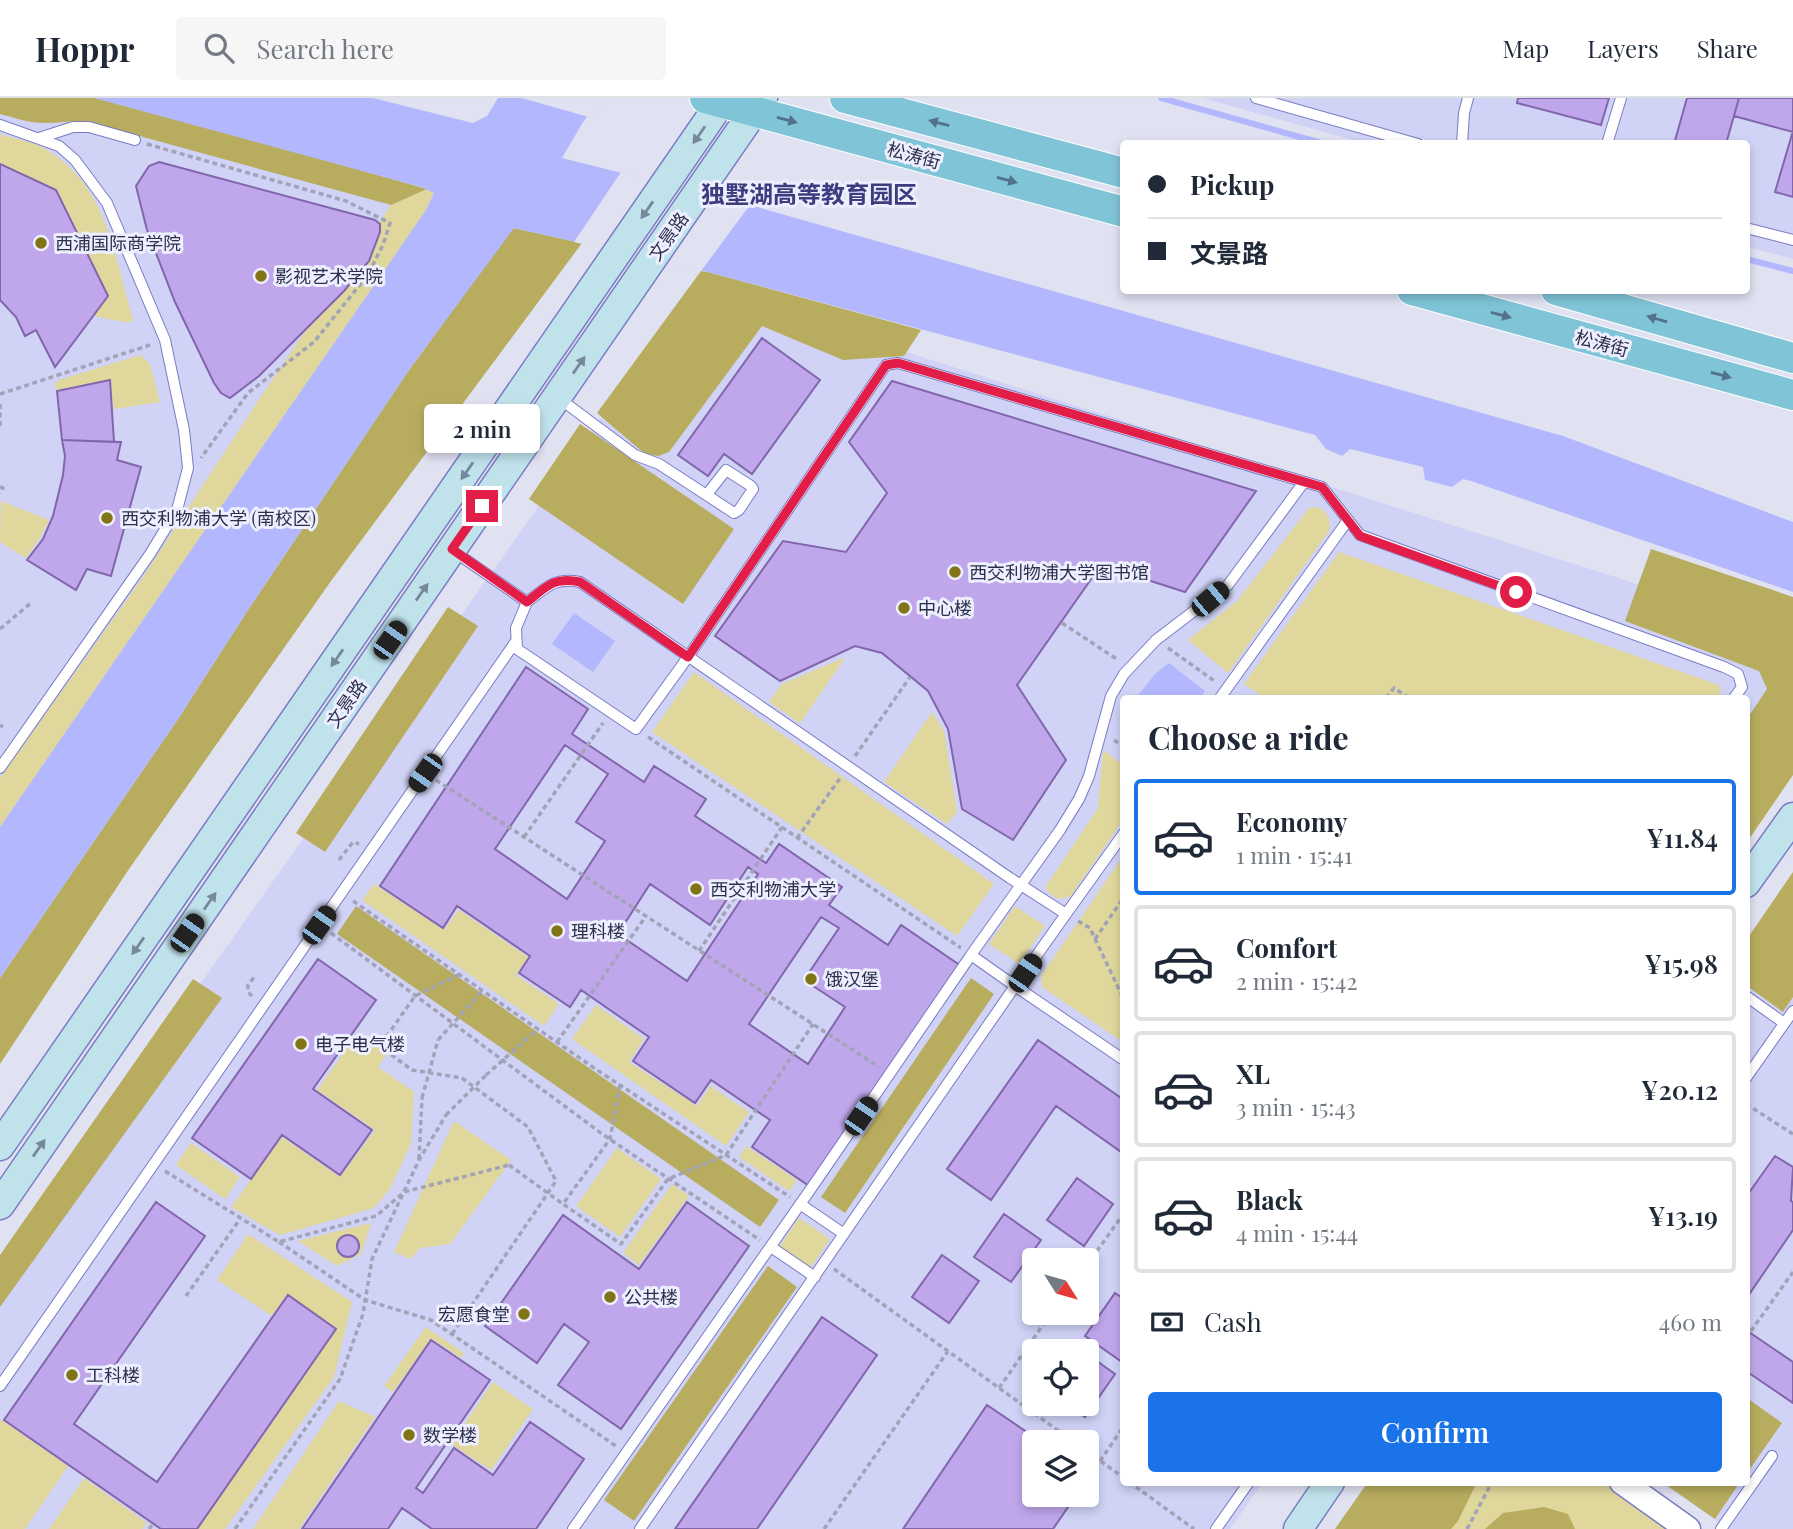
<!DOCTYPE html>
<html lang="en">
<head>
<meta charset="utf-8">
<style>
  :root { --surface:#fff; --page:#f6f6f7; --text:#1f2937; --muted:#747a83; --line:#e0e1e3; --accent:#1a73e8 }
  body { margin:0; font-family:"Playfair Display","Noto Sans SC",serif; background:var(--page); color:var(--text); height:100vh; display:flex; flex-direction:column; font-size:26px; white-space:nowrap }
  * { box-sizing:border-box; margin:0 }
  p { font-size:23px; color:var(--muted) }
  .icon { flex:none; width:38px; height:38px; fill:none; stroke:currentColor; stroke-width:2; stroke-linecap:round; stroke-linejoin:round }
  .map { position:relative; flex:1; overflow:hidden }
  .details { position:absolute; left:1120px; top:597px; width:630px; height:791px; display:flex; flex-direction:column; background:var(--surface); border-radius:7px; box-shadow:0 4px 10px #0003 }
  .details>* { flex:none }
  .banner { position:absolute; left:1120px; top:42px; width:630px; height:154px; border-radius:7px; box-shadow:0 4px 10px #0003; display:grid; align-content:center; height:154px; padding:0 28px; background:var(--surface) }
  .needle { width:46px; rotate:127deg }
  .fabs { position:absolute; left:1022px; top:1150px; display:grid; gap:14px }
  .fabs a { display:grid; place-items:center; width:77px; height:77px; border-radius:7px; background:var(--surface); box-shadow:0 4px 10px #0003; font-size:35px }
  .end { position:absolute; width:32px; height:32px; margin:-16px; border:9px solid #e11d48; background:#fff; box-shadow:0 0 0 4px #fff }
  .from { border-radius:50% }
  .bubble { position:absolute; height:49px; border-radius:7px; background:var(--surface); box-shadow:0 4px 10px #0003; font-size:23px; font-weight:600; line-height:49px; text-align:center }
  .car { position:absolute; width:21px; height:42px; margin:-21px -10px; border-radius:9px; box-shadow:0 0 5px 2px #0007; background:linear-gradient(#222 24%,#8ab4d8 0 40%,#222 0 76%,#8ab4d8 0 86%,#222 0) }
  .banner b { display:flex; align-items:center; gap:24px; height:66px; font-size:26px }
  .banner b+b { border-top:2px solid var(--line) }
  .banner i { width:18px; height:18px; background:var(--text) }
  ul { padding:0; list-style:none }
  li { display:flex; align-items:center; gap:21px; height:116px; margin:0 14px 10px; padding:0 14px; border:4px solid var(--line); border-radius:7px }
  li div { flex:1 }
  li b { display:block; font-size:26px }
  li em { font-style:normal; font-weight:600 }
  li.on { border-color:var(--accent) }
  li>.icon { width:63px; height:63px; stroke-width:1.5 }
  h2 { padding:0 28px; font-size:32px; line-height:84px }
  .pay { display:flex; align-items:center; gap:18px; height:77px; padding:0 28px; font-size:26px }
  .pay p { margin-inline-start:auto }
  .primary-button { display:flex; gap:14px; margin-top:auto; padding:14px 28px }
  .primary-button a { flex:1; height:80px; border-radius:7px; background:var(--accent); color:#fff; font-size:28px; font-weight:600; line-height:80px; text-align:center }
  header { display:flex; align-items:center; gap:42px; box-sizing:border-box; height:98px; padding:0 35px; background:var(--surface); border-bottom:2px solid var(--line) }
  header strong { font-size:33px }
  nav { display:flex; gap:38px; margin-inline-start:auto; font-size:24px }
  .search { width:490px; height:63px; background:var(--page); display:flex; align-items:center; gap:18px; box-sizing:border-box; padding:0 24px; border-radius:7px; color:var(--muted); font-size:26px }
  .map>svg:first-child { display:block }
  .built { fill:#d0d3f6; fill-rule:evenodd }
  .green { fill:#dfd79c }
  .forest { fill:#b8ac5f }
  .water { fill:#b3b8fe }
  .pier { fill:#e0e1f1 }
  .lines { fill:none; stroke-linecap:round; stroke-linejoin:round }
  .stream { stroke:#b3b8fe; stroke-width:6 }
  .building { fill:#c0a7eb; stroke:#8166ac; stroke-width:2; fill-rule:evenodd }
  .service-casing { stroke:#797cc4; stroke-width:12 }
  .tertiary-casing { stroke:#797cc4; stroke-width:27 }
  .secondary-casing { stroke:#797cc4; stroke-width:31 }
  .primary-casing { stroke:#fff; stroke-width:32 }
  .path { stroke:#a2a3b8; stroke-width:3.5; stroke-dasharray:5 3.5; stroke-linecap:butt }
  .service { stroke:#fff; stroke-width:10 }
  .tertiary { stroke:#fff; stroke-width:24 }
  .secondary { stroke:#c0e2eb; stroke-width:28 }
  .primary { stroke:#80c4d7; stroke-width:30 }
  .path-bridge { stroke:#a2a3b8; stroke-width:3.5; stroke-dasharray:5 3.5; stroke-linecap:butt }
  .oneway { fill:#52728b }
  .oneway2 { fill:#76889c }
  .route { stroke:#e11d48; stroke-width:9 }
  .poi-dot { fill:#817416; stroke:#edefff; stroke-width:2.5 }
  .labels { text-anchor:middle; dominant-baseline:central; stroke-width:6; stroke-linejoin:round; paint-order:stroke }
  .street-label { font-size:18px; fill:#2c2e4c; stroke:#edefff }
  .poi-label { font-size:18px; fill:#2c2e4c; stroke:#edefff; text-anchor:start }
  .district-label { font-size:24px; font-weight:bold; fill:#3d3c7e; stroke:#edefff }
</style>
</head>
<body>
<header>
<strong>Hoppr</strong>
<div class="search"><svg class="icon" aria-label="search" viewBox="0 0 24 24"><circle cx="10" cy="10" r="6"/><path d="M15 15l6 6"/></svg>Search here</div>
<nav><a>Map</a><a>Layers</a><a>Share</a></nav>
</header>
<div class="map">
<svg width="1793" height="1431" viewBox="0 0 1793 1431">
  <rect width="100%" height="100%" fill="#e0e1f1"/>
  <path class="built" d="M0 0H11L426 112 0 729Z
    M1203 0H1793V161L1747 149 1746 46 1363 45Z
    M695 187 1770 528 1793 548 1747 683 1746 600H1124V1384H1263L1230 1431H0V1169ZM1034 1162H1087V1214H1034ZM1034 1253H1087V1306H1034ZM1034 1344H1087V1396H1034Z
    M1793 791V1431H1729L1660 1384H1746L1747 858Z"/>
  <path class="green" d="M0 36C13 40 29 43 42 49 108 85 113 156 133 221L129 225 93 218 108 198 57 92 0 66Z
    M427 91 434 95 426 112 0 729V680L143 479 262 297 391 107Z
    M140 257 150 266 160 304 114 311 110 281 57 292 54 286 59 282Z
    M1 403 49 422 40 440 26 460 0 444Z
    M1318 409C1328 415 1331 421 1329 433L1228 575 1188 542 1237 503 1309 410Z
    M1339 454 1719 587C1721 591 1721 596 1718 600H1519L1515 598 1513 600H1265L1244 586Z
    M846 559 800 625 769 604 782 586Z
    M694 574 994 786 957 838 652 634Z
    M932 614 944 633 957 714 947 726 884 684Z
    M1103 652 1123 667V722L1070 799 1057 801 1047 793 1046 788 1098 710Z
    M1123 758V944L1042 889 1041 878Z
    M374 786 444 832 459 812 528 859 516 877 559 906 544 928 362 802Z
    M1015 808 1045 828 1019 866 989 846Z
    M596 907 644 941 629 964 697 1008 710 988 749 1014 726 1048 572 941Z
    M358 935 387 956 378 969 414 994 411 1046 390 1091 374 1110 280 1137 231 1109 282 1039 340 1079 375 1032 317 992Z
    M454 1023 511 1062 450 1146 420 1150 411 1161 394 1154Z
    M191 1045 240 1079 225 1101 176 1067Z
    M746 1048 797 1082 789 1093 739 1059Z
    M617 1050 661 1081 620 1139 576 1108Z
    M672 1086 689 1098 639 1167 623 1155Z
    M799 1120 830 1141 811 1169 780 1148Z
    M371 1125 361 1156 337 1168 298 1143Z
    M248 1136 352 1204 334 1279 225 1431H198L337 1231 287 1196 272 1218 217 1182Z
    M426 1229 464 1255 461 1260 431 1240 393 1294 384 1288Z
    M493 1284 533 1311 491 1372 451 1346Z
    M339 1303 375 1319 299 1431H253Z
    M0 1321 68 1368 25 1431H0Z
    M84 1380 147 1425 142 1431H49Z
    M1378 1384H1606L1671 1431H1346Z"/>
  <path class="forest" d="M0 0H105L427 91 391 107 85 23C71 23 58 25 45 25 29 25 15 20 0 16Z
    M513 130 582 145 331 483 129 771 0 966V880L178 621 248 512 409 272Z
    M701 173 708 174 921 232 904 258 843 262 762 228 669 354 658 358 645 356 597 315Z
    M580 326 734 431 683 506 529 401Z
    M1651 451 1793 499V677L1747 744V621L1767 591 1759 573 1625 523Z
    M448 509 478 528 325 754 296 735Z
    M1793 774V899L1783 914 1747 888V841Z
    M356 808 779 1102 760 1129 337 836Z
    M971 880 994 896 845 1115 821 1099Z
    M193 881 222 900 0 1209V1157Z
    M768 1168 797 1189 634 1423 604 1402Z
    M1747 1300 1782 1325 1747 1375Z
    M1368 1384H1477L1458 1423 1451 1431H1335Z
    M1662 1384H1740L1715 1421Z
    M1544 1409 1568 1416 1575 1431H1485L1503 1415Z"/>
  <path class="water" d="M94 0H373L473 25 487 18 498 0H602L583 24 562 60 750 107 1563 338 1793 424V494L1471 383 1463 381 1452 389 1425 382 1423 369 1350 351 1342 358 1326 351 1315 337 708 174 514 130 409 272 248 512 178 621 0 880V729L426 112 434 95 421 89Z
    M574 515 615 543 593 574 552 546Z
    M1169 565 1205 593 1200 600H1136L1155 576Z"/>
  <path class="pier" d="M522 0H606L592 20Z
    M621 74 750 107 701 173 574 144Z"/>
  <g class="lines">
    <path class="stream" d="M1161 0 1325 46
      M1746 161 1793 173"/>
  </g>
  <path class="building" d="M1518 0H1609L1601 27 1517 5Z
    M1687 0H1739L1726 46H1674Z
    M1739 0H1793V34L1734 18Z
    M1793 33V99L1775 94Z
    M159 64 375 122 380 126V134L369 163 344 193 259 278 230 300 221 295 214 285 175 204 147 132 136 88 149 68Z
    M0 66 56 92 108 198 55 269 36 232 25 238 16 219 0 202Z
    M762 240 820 282 752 376 724 356 708 378 678 357Z
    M110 282 114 344 62 342 57 293Z
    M892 283 1256 393 1185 494 1101 467 1017 587 1066 662 1013 742 962 711 948 631 928 593 882 555 855 548 780 583 715 538 783 443 846 454 887 395 849 344Z
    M62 342 121 344 117 362 141 369 111 478 87 471 76 492 27 462 43 441 53 418 63 377 65 358Z
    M526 569 588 611 572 636 644 684 654 668 706 701 695 718 766 765 779 746 842 789 829 807 888 847 901 827 964 870 815 1092 752 1049 770 1022 711 982 695 1005 633 963 649 939 581 892 570 909 519 875 530 858 457 808 443 830 380 788ZM565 647 608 676 576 724 605 743 567 801 495 751ZM748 769 758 776 687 883 618 836 650 786 710 827ZM821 819 839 830 804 882 845 909 808 966 749 926Z
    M318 861 376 902 313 991 372 1032 340 1077 282 1037 251 1081 192 1040Z
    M1038 942 1124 1002V1056L1056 1008 991 1102 947 1071Z
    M1775 1058 1793 1069 1791 1103 1793 1104V1132L1746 1201V1099Z
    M1077 1080 1113 1106 1084 1148 1047 1122Z
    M156 1104 205 1138 74 1326 157 1384 288 1197 336 1231 197 1431H161L4 1322Z
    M687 1104 749 1148 621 1331 558 1287 589 1244 564 1226 537 1265 485 1228 563 1117 639 1171Z
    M1004 1116 1041 1142 1011 1184 974 1159Z
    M337 1148a11 11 0 1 1 22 0a11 11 0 1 1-22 0Z
    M942 1157 979 1183 949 1225 912 1199Z
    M1115 1195 1124 1201 1122 1264 1085 1238Z
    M822 1219 877 1257 757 1431H675Z
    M1746 1232 1793 1264V1305L1746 1273Z
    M431 1242 490 1282 416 1390 423 1395 454 1350 493 1377 530 1324 584 1361 536 1431H432L402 1410 388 1431H302Z
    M1087 1256 1115 1276 1085 1319 1067 1306H1087Z
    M987 1307 1040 1343 1034 1344V1351L1030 1357 1034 1360V1396H1077L1053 1431H903Z"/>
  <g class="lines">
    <g class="service-casing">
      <path id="service" d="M1256 0 1418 46
        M0 27 59 48 75 62 107 105 165 242 184 332 188 370 177 412 150 456 0 670
        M39 40 73 29H89L135 42
        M1462 46 1464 15 1468 0
        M1607 46 1621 0
        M1746 130 1793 142
        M560 301 635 357 659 366 708 398
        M726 372 751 388 753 391 739 412 734 415 708 398V395Z
        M452 452 527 504C547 489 554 479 580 484L1010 780 1066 816 1015 888 1124 962
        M527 504 516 530 517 551 636 631 688 559 886 267 898 265 1322 389 1360 437 1724 569 1738 576 1742 589 1734 600
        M1220 600 1348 422
        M1066 816 1124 735
        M971 857 1060 732 1079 701 1089 678 1111 598 1124 576 1156 542 1228 487 1304 384
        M1746 898 1784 925
        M1746 980 1793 913
        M800 1106 844 1136
        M771 1149 815 1179
        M0 1288 516 543
        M573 1431 817 1082 971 857 1015 888 640 1431
        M1216 1431 1249 1384
        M1721 1431 1772 1358"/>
    </g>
    <g class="tertiary-casing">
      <path id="tertiary" d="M1622 1384 1688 1431"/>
    </g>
    <g class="secondary-casing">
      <path id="secondary" d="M1746 785 1793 719
        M0 1048 724 0
        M0 1107 763 0
        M1298 1431 1330 1384"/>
    </g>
    <g class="primary-casing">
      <path id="primary" d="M705 0 1124 114
        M845 0 1124 75
        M1412 192 1793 297
        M1556 192 1793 260"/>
    </g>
    <path class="path" d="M147 46 346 103 390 125 383 147 367 178 314 244 248 295 201 360
      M0 296 153 246
      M0 306V329
      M0 389 3 390 0 395
      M1062 525 1118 562
      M0 531 32 504
      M1168 550 1216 584
      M1386 600 1394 590 1409 600
      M0 627 3 629
      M648 639 961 850
      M1114 642 1124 649
      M855 658 910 579
      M436 682 879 969
      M524 739 603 625
      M797 740 841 679
      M339 762 353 744 359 746
      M353 803 597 972 790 1099
      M1078 823 1090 830 1124 902
      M331 835 605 1038 760 1142
      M1095 841 1124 799
      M699 853 782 729
      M252 898 248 894V887L256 877
      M438 942 483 892
      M557 944 646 818
      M486 977 538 931
      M620 987 610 1041 563 1106 621 1146 668 1081 726 1057 813 926
      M1746 1006 1793 1036
      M419 1061 422 1000
      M165 1073 279 1144 376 1118 404 1094 509 1067
      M279 1144 365 1202 431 1222 616 1348
      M1087 1167 1124 1115
      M834 1171 1074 1344
      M186 1198 240 1121
      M452 1236 556 1083 528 1029 462 980 412 972 386 953 387 938 415 898 460 876
      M1746 1240 1793 1174
      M999 1290 1052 1214
      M1087 1353 1124 1380
      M1100 1363 1124 1328
      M1129 1384 1194 1431
      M149 1431 153 1426
      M235 1431 340 1281 363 1216 372 1161 419 1062 446 1017
      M824 1431 948 1253
      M1467 1431 1492 1384"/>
    <use href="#service" class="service"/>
    <use href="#tertiary" class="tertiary"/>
    <use href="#secondary" class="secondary"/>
    <use href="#primary" class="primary"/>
    <path class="path-bridge" d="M422 1000 438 942
      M446 1017 486 977
      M509 1067 563 1106"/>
  </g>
  <defs><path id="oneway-solid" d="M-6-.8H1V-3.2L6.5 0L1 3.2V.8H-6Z" transform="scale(1.75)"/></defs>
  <g class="oneway">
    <use href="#oneway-solid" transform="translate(787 22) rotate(15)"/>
    <use href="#oneway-solid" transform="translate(939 25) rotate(-165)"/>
    <use href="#oneway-solid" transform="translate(1007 82) rotate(15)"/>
    <use href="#oneway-solid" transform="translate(1501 217) rotate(15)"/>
    <use href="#oneway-solid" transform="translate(1657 221) rotate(-164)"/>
    <use href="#oneway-solid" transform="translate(1721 277) rotate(15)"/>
  </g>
  <g class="oneway2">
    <use href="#oneway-solid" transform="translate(699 37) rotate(125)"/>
    <use href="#oneway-solid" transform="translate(647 112) rotate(125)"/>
    <use href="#oneway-solid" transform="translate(579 267) rotate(-55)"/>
    <use href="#oneway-solid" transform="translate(467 373) rotate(125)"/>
    <use href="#oneway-solid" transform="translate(422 494) rotate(-55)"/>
    <use href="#oneway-solid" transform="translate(337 560) rotate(125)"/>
    <use href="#oneway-solid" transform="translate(210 803) rotate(-55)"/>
    <use href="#oneway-solid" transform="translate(138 848) rotate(125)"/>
    <use href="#oneway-solid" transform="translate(39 1050) rotate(-55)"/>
  </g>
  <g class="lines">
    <path class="route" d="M482 408 452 451 527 504C546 489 554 478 580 484L688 559 886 267 898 265 1322 389 1360 438 1516 494"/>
  </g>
  <g class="poi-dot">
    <circle cx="41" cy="145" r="7"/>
    <circle cx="261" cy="178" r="7"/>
    <circle cx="107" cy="420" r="7"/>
    <circle cx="955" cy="474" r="7"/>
    <circle cx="904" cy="510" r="7"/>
    <circle cx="696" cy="791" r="7"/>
    <circle cx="557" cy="833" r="7"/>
    <circle cx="811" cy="881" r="7"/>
    <circle cx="301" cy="946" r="7"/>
    <circle cx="610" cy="1199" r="7"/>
    <circle cx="524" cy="1216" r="7"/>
    <circle cx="72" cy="1277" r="7"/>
    <circle cx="409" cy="1337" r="7"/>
  </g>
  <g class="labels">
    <g class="street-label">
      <text transform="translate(914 57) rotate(15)">松涛街</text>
      <text transform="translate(668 138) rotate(-55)">文景路</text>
      <text transform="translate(1602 245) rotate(15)">松涛街</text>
      <text transform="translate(346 605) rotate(-55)">文景路</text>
    </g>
    <g class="poi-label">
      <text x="55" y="145">西浦国际商学院</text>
      <text x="275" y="178">影视艺术学院</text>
      <text x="121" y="420">西交利物浦大学 (南校区)</text>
      <text x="969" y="474">西交利物浦大学图书馆</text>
      <text x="918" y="510">中心楼</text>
      <text x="710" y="791">西交利物浦大学</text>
      <text x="571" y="833">理科楼</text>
      <text x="825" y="881">饿汉堡</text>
      <text x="315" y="946">电子电气楼</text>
      <text x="624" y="1199">公共楼</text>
      <text x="510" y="1216" text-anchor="end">宏愿食堂</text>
      <text x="86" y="1277">工科楼</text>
      <text x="423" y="1337">数学楼</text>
    </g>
    <g class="district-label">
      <text x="809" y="95">独墅湖高等教育园区</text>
    </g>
  </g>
</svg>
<div class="fabs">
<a><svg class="needle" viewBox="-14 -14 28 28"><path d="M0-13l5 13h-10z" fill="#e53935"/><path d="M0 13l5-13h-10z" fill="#747a83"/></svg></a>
<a><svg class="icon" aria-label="locate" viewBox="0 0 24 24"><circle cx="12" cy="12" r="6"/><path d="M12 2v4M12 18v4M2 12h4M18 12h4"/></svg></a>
<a><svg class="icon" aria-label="layers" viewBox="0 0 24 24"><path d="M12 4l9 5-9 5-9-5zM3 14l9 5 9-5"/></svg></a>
</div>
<i class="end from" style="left:1516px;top:494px"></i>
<i class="end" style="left:482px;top:408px"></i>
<div class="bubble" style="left:424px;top:306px;width:116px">2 min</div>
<i class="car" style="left:1210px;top:501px;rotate:50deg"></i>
<i class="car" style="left:390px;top:542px;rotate:35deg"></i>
<i class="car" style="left:425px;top:675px;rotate:215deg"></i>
<i class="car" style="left:319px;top:827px;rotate:35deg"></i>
<i class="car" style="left:187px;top:835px;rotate:35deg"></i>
<i class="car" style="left:1025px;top:875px;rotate:34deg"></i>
<i class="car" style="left:861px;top:1018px;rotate:34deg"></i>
<div class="banner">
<b><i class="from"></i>Pickup</b>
<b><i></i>文景路</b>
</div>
<section class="details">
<h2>Choose a ride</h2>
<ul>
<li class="on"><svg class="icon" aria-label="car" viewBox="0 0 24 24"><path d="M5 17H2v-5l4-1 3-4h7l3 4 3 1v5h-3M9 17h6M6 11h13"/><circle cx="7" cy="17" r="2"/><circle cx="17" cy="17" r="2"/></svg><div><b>Economy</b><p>1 min · 15:41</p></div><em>¥11.84</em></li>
<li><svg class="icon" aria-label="car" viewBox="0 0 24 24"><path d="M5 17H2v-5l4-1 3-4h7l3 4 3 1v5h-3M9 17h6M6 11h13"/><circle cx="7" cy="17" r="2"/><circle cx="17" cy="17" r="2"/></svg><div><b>Comfort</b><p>2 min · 15:42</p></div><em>¥15.98</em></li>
<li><svg class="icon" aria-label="car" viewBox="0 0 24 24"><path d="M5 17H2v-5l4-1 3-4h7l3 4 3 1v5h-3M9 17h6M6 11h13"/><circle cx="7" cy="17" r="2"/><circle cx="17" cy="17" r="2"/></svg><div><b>XL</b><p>3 min · 15:43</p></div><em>¥20.12</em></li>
<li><svg class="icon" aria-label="car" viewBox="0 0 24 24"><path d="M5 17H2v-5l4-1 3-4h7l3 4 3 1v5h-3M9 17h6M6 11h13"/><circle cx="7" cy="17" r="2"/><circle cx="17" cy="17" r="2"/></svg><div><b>Black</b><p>4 min · 15:44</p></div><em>¥13.19</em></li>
</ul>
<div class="pay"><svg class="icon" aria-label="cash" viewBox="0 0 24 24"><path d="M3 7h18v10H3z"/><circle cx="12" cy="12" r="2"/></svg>Cash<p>460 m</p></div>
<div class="primary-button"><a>Confirm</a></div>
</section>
</div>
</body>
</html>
